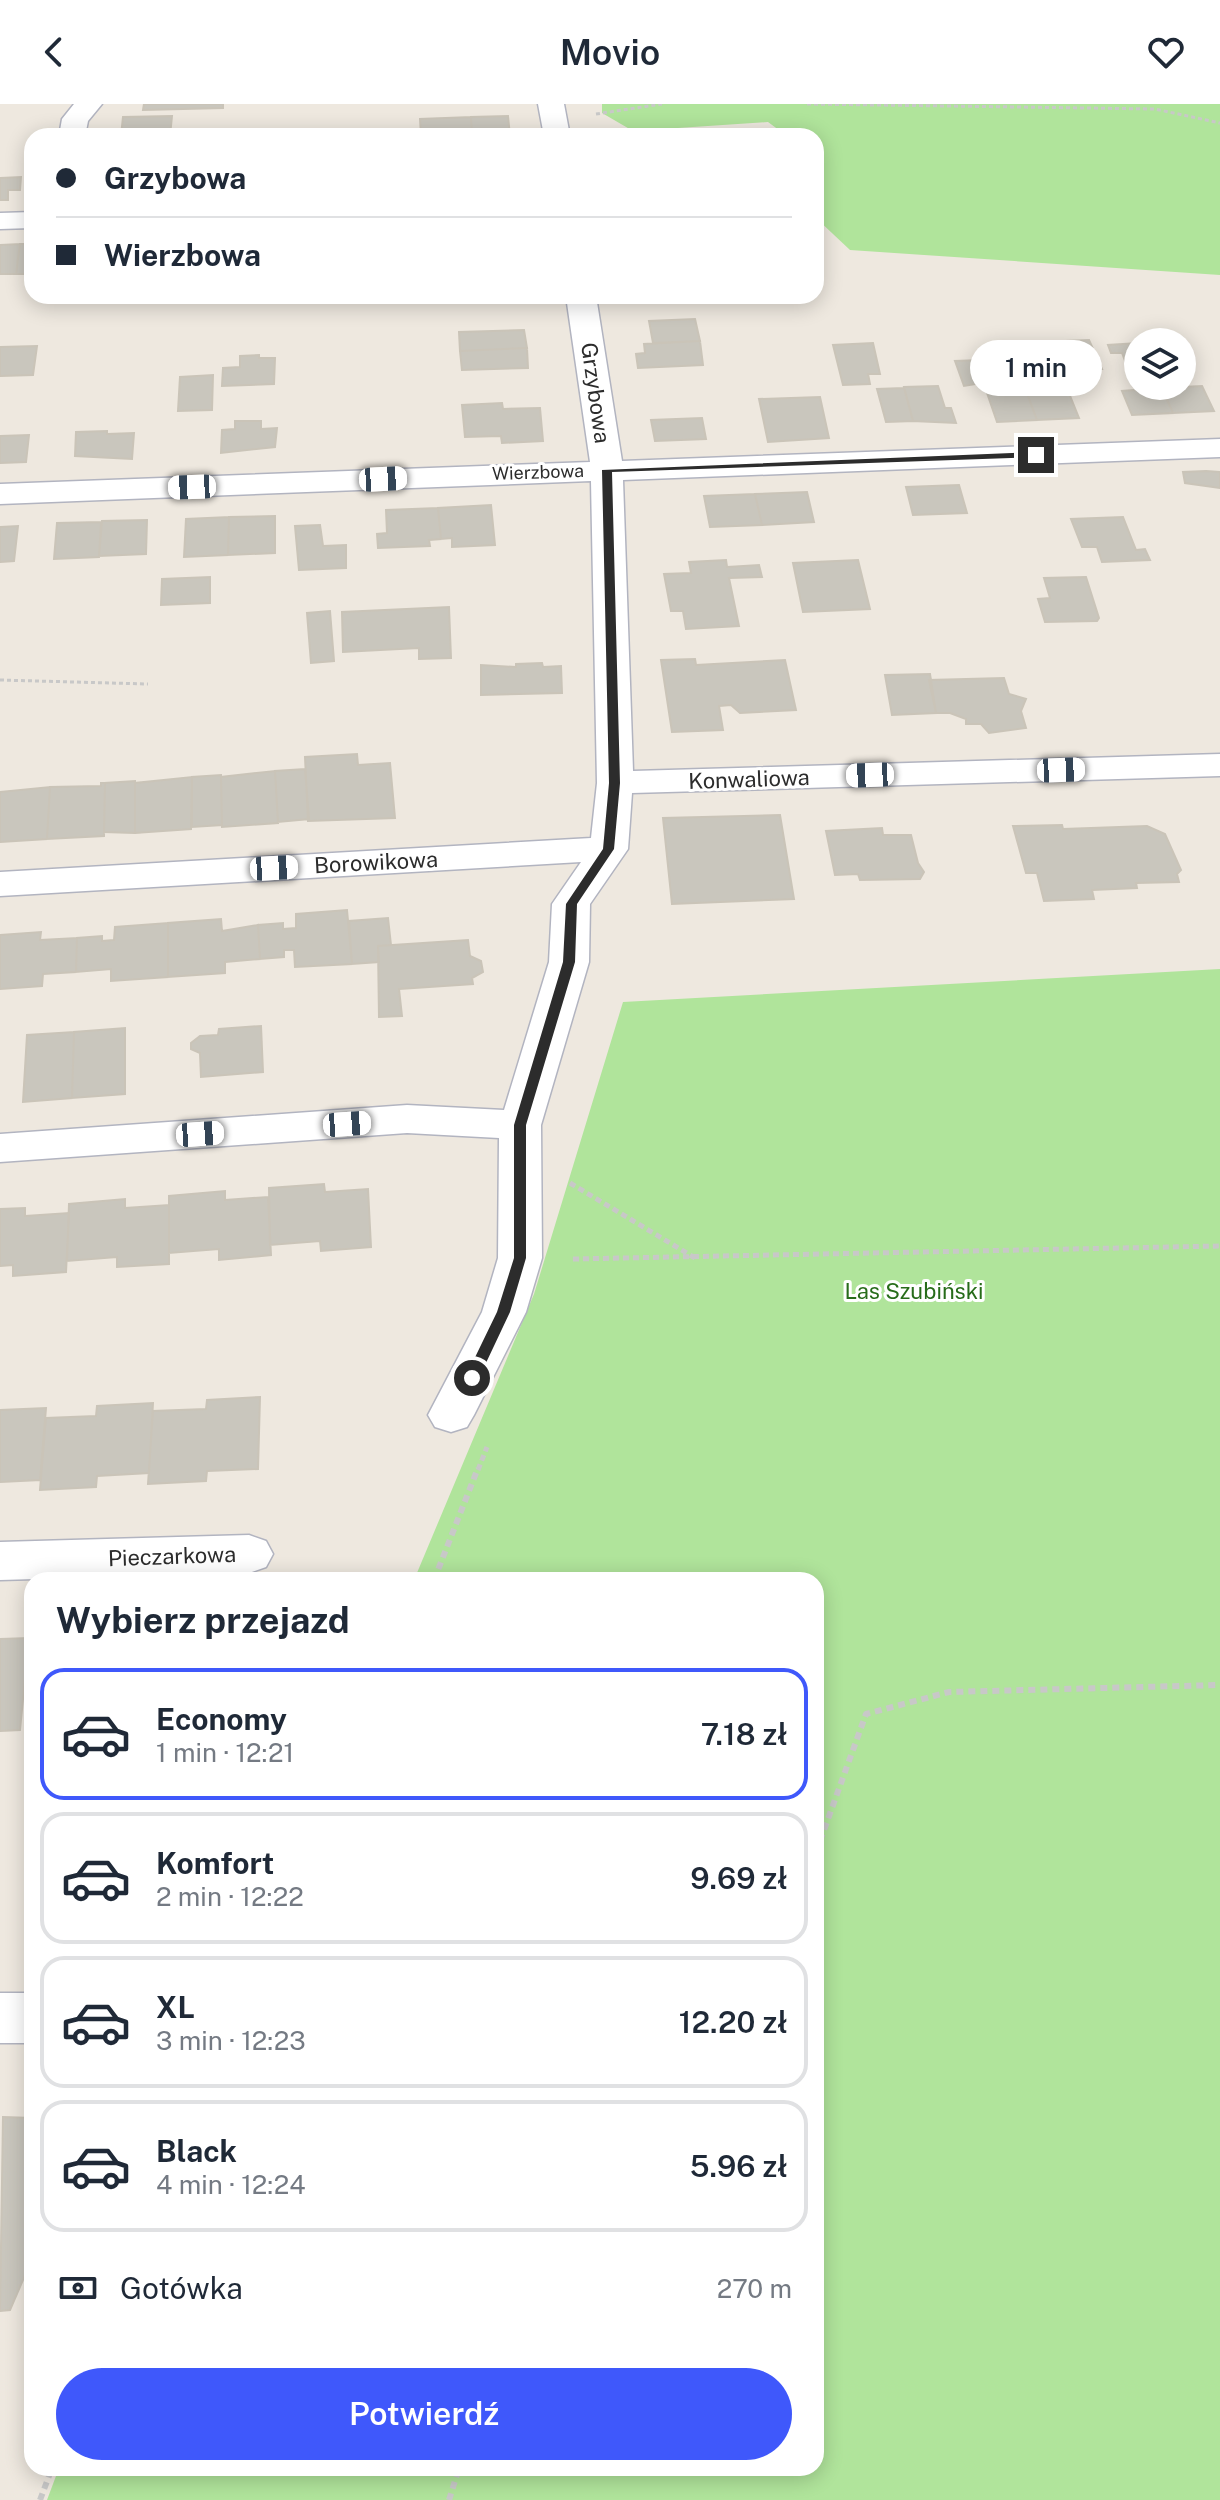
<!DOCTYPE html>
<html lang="pl">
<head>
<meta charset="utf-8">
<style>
  :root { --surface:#fff; --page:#f2f2f3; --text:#1f2937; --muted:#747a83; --line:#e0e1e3; --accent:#3f58fb }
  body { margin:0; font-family:"Public Sans",sans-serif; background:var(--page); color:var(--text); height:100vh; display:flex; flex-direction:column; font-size:30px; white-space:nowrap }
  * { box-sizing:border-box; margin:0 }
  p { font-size:26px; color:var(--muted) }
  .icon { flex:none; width:44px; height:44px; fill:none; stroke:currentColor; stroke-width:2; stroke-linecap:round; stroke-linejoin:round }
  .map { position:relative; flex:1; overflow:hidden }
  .panel { position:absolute; left:24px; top:1468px; width:800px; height:904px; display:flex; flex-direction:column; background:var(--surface); border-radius:24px; box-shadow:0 4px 20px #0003 }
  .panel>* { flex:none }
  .hud { position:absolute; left:24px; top:24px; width:800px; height:176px; border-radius:24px; box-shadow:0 4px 20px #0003; display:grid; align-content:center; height:176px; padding:0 32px; background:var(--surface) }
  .controls { position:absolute; left:1124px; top:224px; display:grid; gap:16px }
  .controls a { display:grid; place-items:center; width:72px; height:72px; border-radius:50%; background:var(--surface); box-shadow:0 4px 20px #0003; font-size:40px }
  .end { position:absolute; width:36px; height:36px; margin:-18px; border:10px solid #2c2c2c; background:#fff; box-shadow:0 0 0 4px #fff }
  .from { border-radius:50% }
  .bubble { position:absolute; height:56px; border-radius:28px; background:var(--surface); box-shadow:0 4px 20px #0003; font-size:26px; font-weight:600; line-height:56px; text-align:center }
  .car { position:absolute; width:24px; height:48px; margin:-24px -12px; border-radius:10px; box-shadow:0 0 6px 2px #0007; background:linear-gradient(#fff 24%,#345 0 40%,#fff 0 76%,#345 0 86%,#fff 0) }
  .hud b { display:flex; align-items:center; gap:28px; height:76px; font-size:30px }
  .hud b+b { border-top:2px solid var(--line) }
  .hud i { width:20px; height:20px; background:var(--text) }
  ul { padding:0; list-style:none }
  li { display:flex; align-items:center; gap:24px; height:132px; margin:0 16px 12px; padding:0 16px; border:4px solid var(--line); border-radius:24px }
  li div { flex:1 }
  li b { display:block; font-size:30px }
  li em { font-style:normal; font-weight:600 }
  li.selected { border-color:var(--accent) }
  li>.icon { width:72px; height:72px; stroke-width:1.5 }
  h2 { padding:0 32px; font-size:36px; line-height:96px }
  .pay { display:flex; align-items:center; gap:20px; height:88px; padding:0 32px; font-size:30px }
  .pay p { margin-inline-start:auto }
  .primary-button { display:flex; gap:16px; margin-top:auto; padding:16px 32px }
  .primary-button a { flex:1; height:92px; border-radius:48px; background:var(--accent); color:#fff; font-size:32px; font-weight:600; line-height:92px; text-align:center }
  header { display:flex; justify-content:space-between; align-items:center; height:104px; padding:0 32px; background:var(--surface); font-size:36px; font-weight:600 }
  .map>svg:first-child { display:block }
  .green { fill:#b0e49b }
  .building { fill:#c9c6bd; stroke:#cac4b8; stroke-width:2 }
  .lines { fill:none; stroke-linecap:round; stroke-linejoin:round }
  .minor-casing { stroke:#b2b4c0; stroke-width:3 }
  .path-far2 { stroke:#c8c8c8; stroke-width:3; stroke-dasharray:4 3; stroke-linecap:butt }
  .path-far1 { stroke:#c8c8c8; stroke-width:5; stroke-dasharray:6 4; stroke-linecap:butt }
  .path { stroke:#c8c8c8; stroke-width:6; stroke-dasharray:7 5; stroke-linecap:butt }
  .minor { fill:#fff; fill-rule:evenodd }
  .route { fill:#2c2c2c }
  .labels { text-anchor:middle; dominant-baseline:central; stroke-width:6; stroke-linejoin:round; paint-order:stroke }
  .far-street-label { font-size:18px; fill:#2c2c2c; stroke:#fff }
  .street-label { font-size:22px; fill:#2c2c2c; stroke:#fff }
  .park-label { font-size:22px; fill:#276c1a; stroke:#fff }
</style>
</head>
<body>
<header><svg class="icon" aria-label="back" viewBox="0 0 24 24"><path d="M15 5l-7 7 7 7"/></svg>Movio<svg class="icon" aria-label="heart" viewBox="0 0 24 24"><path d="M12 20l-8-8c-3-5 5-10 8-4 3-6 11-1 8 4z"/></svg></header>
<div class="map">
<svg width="1220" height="2396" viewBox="0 0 1220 2396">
  <rect width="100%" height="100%" fill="#eee8df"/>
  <path class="green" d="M602 0H1220V171L850 146 816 114V32H787L768 18 633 27 602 9Z
    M1220 865V2396H47L59 2364H816V1476H414L534 1190 623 898Z"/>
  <path class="building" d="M144 0H223V4L143 6Z
    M172 12 170 32H121L123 13Z
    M508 12 510 32H472L471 13Z
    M471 13 472 32H421L420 15Z
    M21 73 20 86H8V96H0V74Z
    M20 140 16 170H0V141Z
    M20 140H32V170H16Z
    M695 215 700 237 653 239 649 217Z
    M524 226 527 244 460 247 459 228Z
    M1089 236 1102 265 1079 266 1067 237Z
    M700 237 703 261 638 264 636 250 645 249 644 240Z
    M873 239 880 270H868L870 280 843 281 833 241Z
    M1138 239V267H1129L1122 249H1111L1108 241Z
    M37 242 33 271 0 272V243Z
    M527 244 528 264 462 266 460 247Z
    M259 251V254H275L274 280 222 282 223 264 240 263V252Z
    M981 256 988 278 964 282 955 257Z
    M213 271 212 306 178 307 180 273Z
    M938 282 945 304H951L956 319 913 317 904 283Z
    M1066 282 1079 314 1037 316 1025 284Z
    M1202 282 1214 307 1173 309 1162 284Z
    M904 284 913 317 886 318 877 285Z
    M1025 284 1037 316 997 318 986 286Z
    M1162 284 1173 309 1132 311 1122 287Z
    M820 293 829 334 768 338 759 295Z
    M502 299 503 305 540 304 543 337 502 339 501 332 465 333 462 301Z
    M702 314 706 335 655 337 651 316Z
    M235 317H261V325L277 324 275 343 221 349 222 326 235 325Z
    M107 327V330L134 329 132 355 75 352 76 328Z
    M29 331 26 358 0 359V332Z
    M1206 367 1220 368V384L1185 379 1183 368Z
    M959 381 967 409 913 411 906 383Z
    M807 388 814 418 762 421 755 390Z
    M755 390 762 421 710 423 704 392Z
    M491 401 495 441 452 443V434L441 435 438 404Z
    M438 404 441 435 429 436 430 442 378 444 377 430 387 429 386 406Z
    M275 412V449L228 451 229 413Z
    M229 413 228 451 184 453 186 415Z
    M1123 413 1136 446 1145 445 1150 456 1102 458 1097 443H1082L1071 415Z
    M147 416 146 450 99 452 102 417Z
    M101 418 99 453 54 455 57 419Z
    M320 421 323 442 346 441V464L299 466 295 422Z
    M18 422 14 457 0 458V423Z
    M726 456 727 463 759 461 762 473 729 474 739 522 686 525 683 507H671L664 470 691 469 689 458Z
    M858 456 870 505 803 508 793 459Z
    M210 473V499L161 501 162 475Z
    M1086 473 1099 514 1097 517 1045 518 1038 495 1050 494 1044 474Z
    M449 503 451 554 419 555V544L343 548 342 508Z
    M330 507 334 557 311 559 307 509Z
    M695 555 696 561 785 556 796 606 740 609 731 601 719 602 723 626 672 628 661 556Z
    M542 559 543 563 561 562 562 589 481 591V561L516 563V560Z
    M930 570 936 609 892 611 885 571Z
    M1004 574 1009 590 1026 595 1021 607 1026 624 989 629 981 620H966V615L950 609H936L929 576Z
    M357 650 358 661 390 659 395 714 308 717 305 653Z
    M305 665 309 715 278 718 275 667Z
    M275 667 278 719 222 723 221 673Z
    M221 671 222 721 192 723V673Z
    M192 673 191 725 135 729V679Z
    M135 677V729L104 728 105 679Z
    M101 679H105L104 732 47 735 50 683 101 682Z
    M50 683 47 735 0 738V688Z
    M780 711 794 795 672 800 663 714Z
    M1062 721 1063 725 1147 722 1165 730 1181 766 1177 770 1179 778 1136 779 1137 784 1092 786 1094 795 1044 797 1037 769H1026L1013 722Z
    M882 724 883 731H911L918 759 924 768 920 775 860 776 858 770 835 771 826 727Z
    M347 806 352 860 295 863 294 846H284V853L260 855 258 821 283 819V825L296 824V810Z
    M388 814 391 841 378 842 379 858 352 860 349 817Z
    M221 815 222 827 258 821 260 855 225 858V869L168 873V819Z
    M168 819V873L111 877V865L76 868 77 834 102 832V837L114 836 115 823Z
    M41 828 40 836 77 834 76 868 43 870 42 882 0 885V831Z
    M468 836 470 852 481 857 483 868 472 874 473 880 399 885 402 912 379 913 378 842Z
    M261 922 263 968 201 973 200 949 191 945V939L200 932 218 931 219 925Z
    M125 924V990L72 994 74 928Z
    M74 928 72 994 23 998 27 931Z
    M324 1080 325 1088 368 1085 371 1143 321 1147 320 1137 270 1141 269 1084Z
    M225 1087V1096L268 1093 271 1151 219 1156V1145L169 1149V1092Z
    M125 1095V1104L169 1101V1160L117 1163V1153L67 1157 69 1100Z
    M25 1104V1112L69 1109 66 1168 13 1172V1161L0 1162V1105Z
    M260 1293 258 1365 207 1367 206 1377 148 1380 153 1307 206 1305 207 1296Z
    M153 1299 149 1369 97 1372 96 1383 40 1386 46 1314 96 1312 97 1302Z
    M46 1304 40 1376 0 1378V1306Z
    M29 1534 20 1626 0 1627V1535Z
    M3 2013 32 2014V2155L10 2206 0 2207Z"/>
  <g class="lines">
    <g class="minor-casing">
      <path id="minor" d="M74 0H102L88 17 85 32H59L62 15Z
        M538 0H564L570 32H544Z
        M32 108V124L0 125V109Z
        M566 192H596L622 357 1220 335V353L623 376 633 667 1220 650V672L632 689 628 745 590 800 589 858 541 1021 542 1154 526 1208 474 1311 467 1323 451 1328 435 1323 428 1311 482 1208 498 1154 499 1034 407 1029 0 1058V1030L407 1001 504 1006 549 858 552 800 581 758 0 792V768L591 734 597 679 591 377 0 400V380L590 358Z
        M249 1431 266 1437 273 1450 266 1463 249 1469 0 1476V1438Z
        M0 1889H32V1939H0Z"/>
    </g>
    <path class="path-far2" d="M807 0 1155 5 1220 19
      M596 10 662 0
      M0 576 148 580"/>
    <path class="path-far1" d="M570 1079 695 1154
      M573 1155 1220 1142
      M478 1366 487 1343"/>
    <path class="path" d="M434 1476 478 1364
      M816 1748 866 1610 949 1588 1220 1581
      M40 2396 52 2364
      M449 2396 459 2364"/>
    <use href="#minor" class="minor"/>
  </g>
  <path class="route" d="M1036 348 1039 353 612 368 620 679 614 745 577 800 575 858 526 1021V1154L510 1208 477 1278H467L465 1274 497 1208 514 1154V1021L563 858 566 800 603 745 609 679 602 366Z"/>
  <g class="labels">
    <g class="far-street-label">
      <text transform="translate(538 368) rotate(-2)">Wierzbowa</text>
    </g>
    <g class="street-label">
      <text transform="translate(596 289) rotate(82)">Grzybowa</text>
      <text transform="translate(749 675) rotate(-2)">Konwaliowa</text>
      <text transform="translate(376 758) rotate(-3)">Borowikowa</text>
      <text transform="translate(172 1452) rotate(-2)">Pieczarkowa</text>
    </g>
    <g class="park-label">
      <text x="914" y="1187">Las Szubiński</text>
    </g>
  </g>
</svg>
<div class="controls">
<a><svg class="icon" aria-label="layers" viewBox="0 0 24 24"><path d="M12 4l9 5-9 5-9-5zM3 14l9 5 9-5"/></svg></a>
</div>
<i class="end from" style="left:472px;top:1274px"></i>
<i class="end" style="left:1036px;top:351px"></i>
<div class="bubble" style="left:970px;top:236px;width:132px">1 min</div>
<i class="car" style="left:383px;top:375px;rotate:87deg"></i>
<i class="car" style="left:192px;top:383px;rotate:268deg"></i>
<i class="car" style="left:1061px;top:666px;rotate:88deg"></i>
<i class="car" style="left:870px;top:671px;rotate:268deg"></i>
<i class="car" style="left:274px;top:764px;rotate:87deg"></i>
<i class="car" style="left:347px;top:1020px;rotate:86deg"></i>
<i class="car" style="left:200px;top:1030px;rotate:86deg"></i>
<div class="hud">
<b><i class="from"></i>Grzybowa</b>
<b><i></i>Wierzbowa</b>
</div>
<section class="panel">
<h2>Wybierz przejazd</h2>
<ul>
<li class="selected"><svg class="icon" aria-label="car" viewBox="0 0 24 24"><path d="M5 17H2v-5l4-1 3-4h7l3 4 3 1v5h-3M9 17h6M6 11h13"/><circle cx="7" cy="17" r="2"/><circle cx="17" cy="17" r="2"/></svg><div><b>Economy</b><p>1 min · 12:21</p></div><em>7.18 zł</em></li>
<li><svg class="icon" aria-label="car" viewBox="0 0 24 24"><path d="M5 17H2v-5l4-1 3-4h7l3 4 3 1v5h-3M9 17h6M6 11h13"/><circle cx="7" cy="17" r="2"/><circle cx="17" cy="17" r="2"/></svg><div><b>Komfort</b><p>2 min · 12:22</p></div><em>9.69 zł</em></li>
<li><svg class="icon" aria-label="car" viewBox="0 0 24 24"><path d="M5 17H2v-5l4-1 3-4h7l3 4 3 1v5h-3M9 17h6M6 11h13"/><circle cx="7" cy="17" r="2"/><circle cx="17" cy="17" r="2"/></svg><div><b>XL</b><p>3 min · 12:23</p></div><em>12.20 zł</em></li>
<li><svg class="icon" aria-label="car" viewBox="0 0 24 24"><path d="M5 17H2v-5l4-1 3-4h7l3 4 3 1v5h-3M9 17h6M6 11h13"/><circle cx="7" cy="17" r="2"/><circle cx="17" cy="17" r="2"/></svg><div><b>Black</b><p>4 min · 12:24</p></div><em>5.96 zł</em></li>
</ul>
<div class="pay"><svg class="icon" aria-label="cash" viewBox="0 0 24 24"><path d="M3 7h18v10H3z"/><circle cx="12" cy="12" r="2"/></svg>Gotówka<p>270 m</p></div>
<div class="primary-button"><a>Potwierdź</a></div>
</section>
</div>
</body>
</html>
